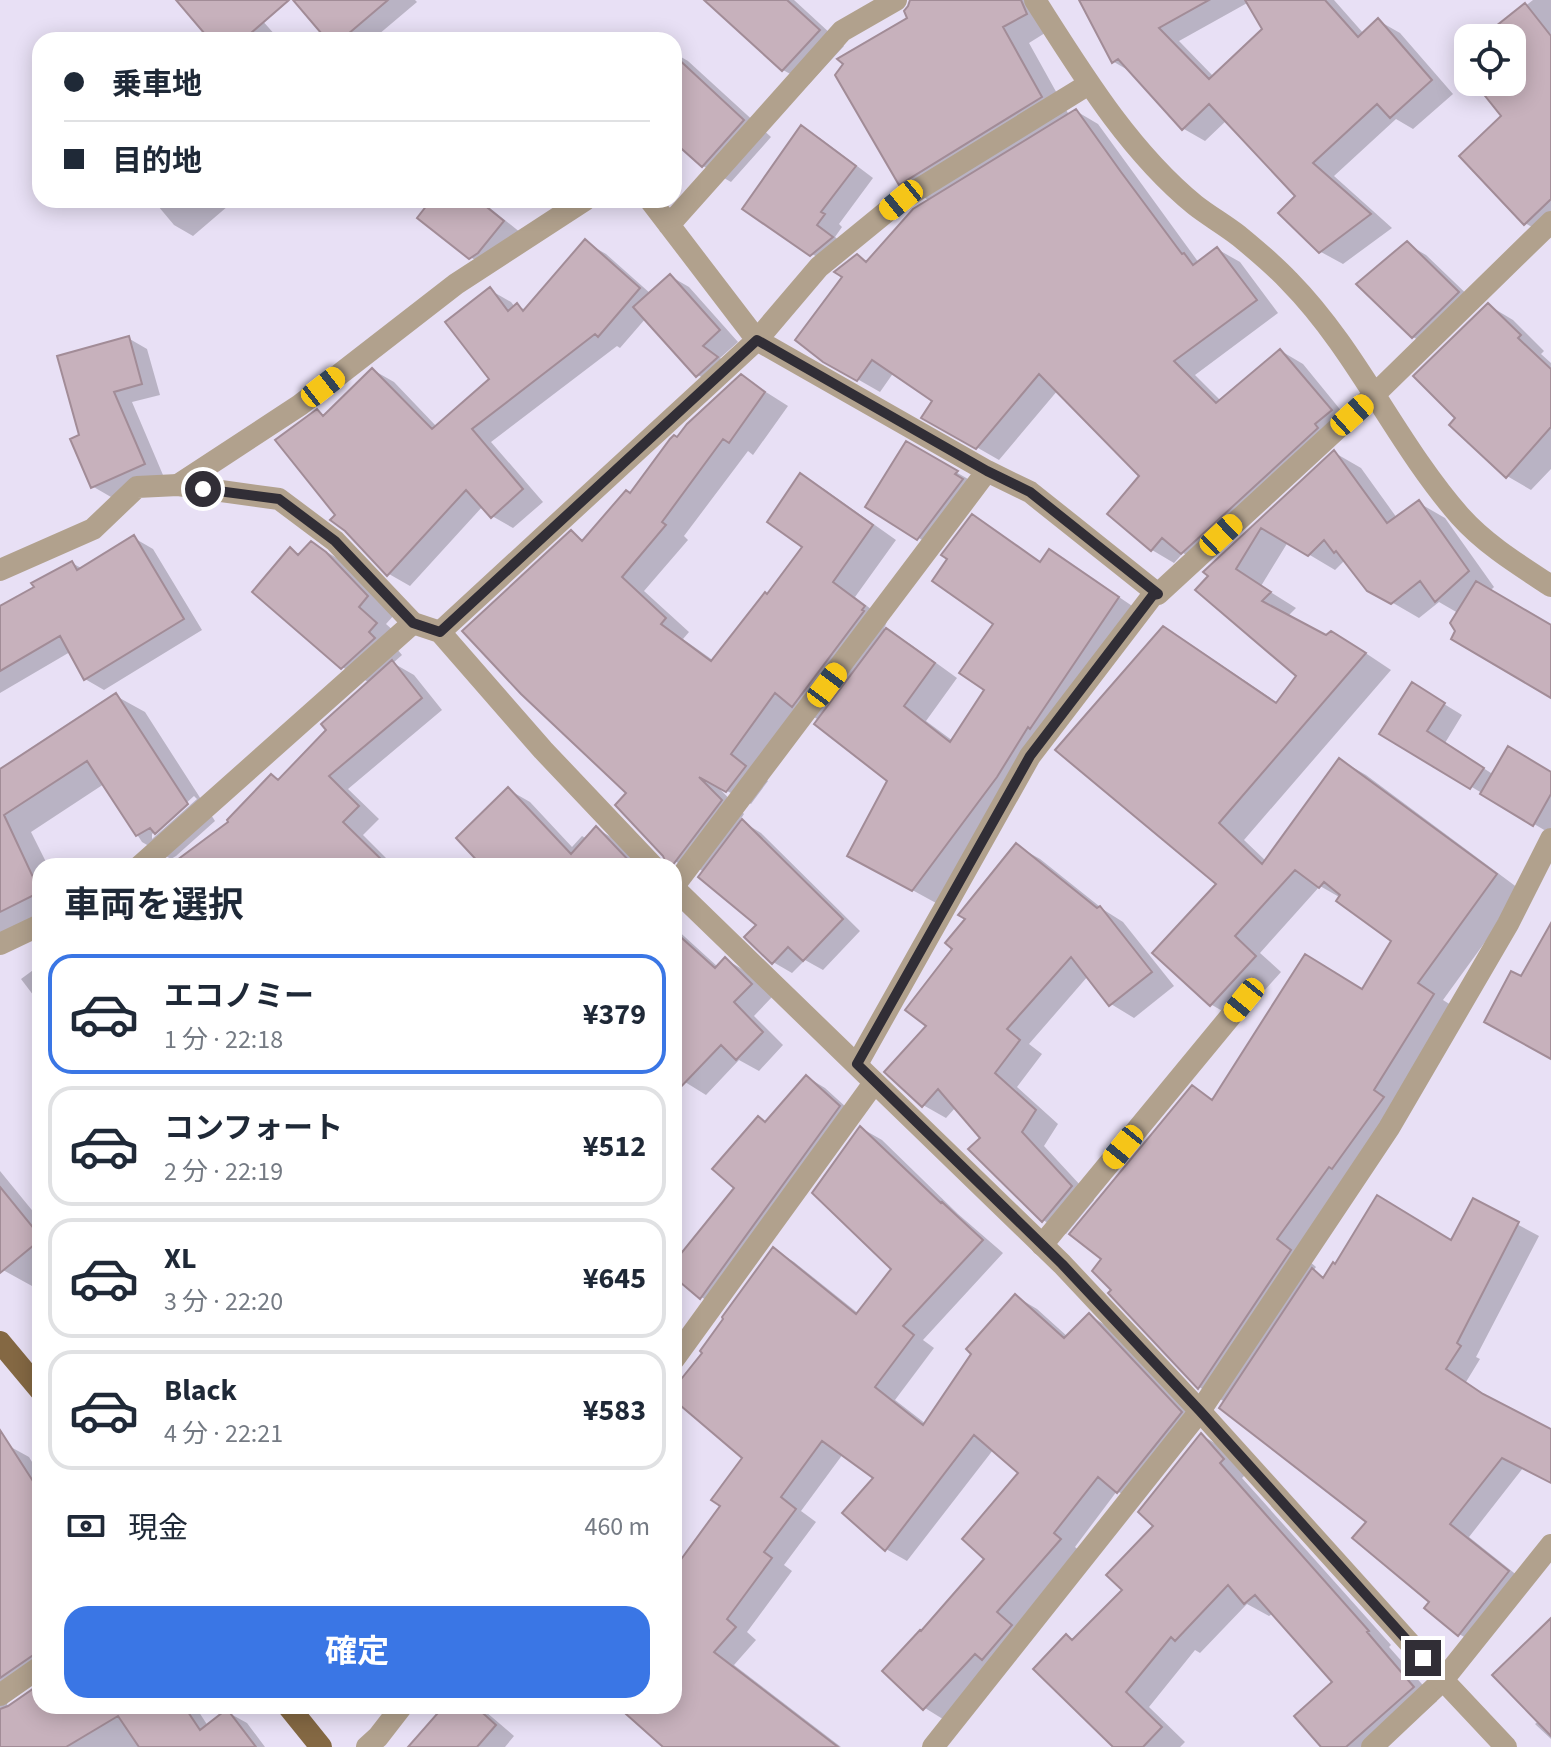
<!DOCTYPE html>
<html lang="ja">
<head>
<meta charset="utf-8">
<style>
  :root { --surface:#fff; --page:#f2f2f3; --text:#1f2937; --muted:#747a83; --line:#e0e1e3; --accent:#3a76e5 }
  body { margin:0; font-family:"Source Sans 3","Noto Sans JP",sans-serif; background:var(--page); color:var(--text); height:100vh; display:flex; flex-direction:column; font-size:30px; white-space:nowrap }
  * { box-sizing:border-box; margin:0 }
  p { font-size:26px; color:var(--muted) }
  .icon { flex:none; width:44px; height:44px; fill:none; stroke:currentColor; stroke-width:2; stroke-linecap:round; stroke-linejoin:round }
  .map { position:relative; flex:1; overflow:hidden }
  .side { position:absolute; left:32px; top:858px; width:650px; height:856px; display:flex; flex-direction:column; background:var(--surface); border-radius:24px; box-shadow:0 4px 20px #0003 }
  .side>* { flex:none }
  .top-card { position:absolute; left:32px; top:32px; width:650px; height:176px; border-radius:24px; box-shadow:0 4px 20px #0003; display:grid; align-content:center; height:176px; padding:0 32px; background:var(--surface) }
  .fabs { position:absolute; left:1454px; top:24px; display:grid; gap:16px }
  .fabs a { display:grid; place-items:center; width:72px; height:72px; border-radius:16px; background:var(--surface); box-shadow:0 4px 20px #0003; font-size:40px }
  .end { position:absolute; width:36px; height:36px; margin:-18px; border:10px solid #312e36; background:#fff; box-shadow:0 0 0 4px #fff }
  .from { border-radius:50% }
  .car { position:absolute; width:24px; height:48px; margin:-24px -12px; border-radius:10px; box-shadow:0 0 6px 2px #0007; background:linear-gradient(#f5c518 24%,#345 0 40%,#f5c518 0 76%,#345 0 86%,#f5c518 0) }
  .top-card b { display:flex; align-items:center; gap:28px; height:76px; font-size:30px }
  .top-card b+b { border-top:2px solid var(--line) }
  .top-card i { width:20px; height:20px; background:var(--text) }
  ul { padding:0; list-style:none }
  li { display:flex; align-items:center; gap:24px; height:120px; margin:0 16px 12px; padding:0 16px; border:4px solid var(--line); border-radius:24px }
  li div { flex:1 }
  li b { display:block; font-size:30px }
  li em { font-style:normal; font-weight:700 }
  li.selected { border-color:var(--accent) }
  li>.icon { width:72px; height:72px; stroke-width:1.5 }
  h2 { padding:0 32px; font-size:36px; line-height:96px }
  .pay { display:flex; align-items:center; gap:20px; height:88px; padding:0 32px; font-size:30px }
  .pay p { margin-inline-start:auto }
  .button { display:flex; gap:16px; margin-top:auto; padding:16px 32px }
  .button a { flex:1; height:92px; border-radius:24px; background:var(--accent); color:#fff; font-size:32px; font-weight:700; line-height:92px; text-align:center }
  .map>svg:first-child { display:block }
  .shadow { fill:#0003; fill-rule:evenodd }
  .building { fill:#c7b1bc; stroke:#a28c97; stroke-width:2 }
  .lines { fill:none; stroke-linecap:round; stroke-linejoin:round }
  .minor { stroke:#b1a18d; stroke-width:22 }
  .tertiary { stroke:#b1a18d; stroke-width:22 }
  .primary { stroke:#846843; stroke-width:22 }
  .route { stroke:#312e36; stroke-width:10 }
</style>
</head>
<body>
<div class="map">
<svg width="1551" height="1747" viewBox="0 0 1551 1747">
  <rect width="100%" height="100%" fill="#e8e0f5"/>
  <path class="shadow" d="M179 0H244L277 37 274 40H213Z
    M296 0H415L417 2 372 40H329Z
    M707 0H794L844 46 809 84 783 70Z
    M911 0H1027L1045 33 1029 43 1069 115 1076 111 1098 124 1199 263 1217 249 1240 262 1278 313 1195 375 1221 401 1281 351 1303 364 1352 424 1204 565 1183 553 1174 563 1152 550 1110 514 1142 475 1058 390 999 460 924 417 935 400 894 372 880 392 824 360 868 263 930 201 900 183Z
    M1082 0H1334L1364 34 1379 21 1400 33 1453 94 1413 129 1396 119 1334 176 1392 228 1343 264 1321 252 1298 196 1227 120 1205 141 1184 129 1133 73 1114 62ZM1249 2 1264 29 1214 77 1179 41Z
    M1533 0H1551V232L1547 236 1525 223 1503 116 1477 82H1512V38H1484Z
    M674 53 688 61 771 137 731 182 703 166 674 139Z
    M801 128 820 138 873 178 839 224 842 227 835 237 850 249 831 265 812 254Z
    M153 200H235L193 236 174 225Z
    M433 200H480L521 233 489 268 470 257Z
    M585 242 606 254 651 294 670 276 689 287 738 342 720 358 735 369 716 386 698 375 646 318 620 348 617 346 491 442 543 502 513 528 492 516 483 506 410 586 389 574 338 515 317 412 326 417 373 370 394 382 437 427 492 379 490 290 511 302 515 307 517 306 526 310Z
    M1407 244 1426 255 1477 304 1432 348 1413 337Z
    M1488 305 1513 320 1544 351 1541 354 1551 363V469L1531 490 1507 476 1458 418Z
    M128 338 147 349 160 395 132 402 163 475 111 497 92 486 82 436Z
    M741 376 788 406 753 455 748 451 684 536 688 540 644 591 689 632 683 639 714 661 768 596 805 547 801 476 824 489 896 540 855 597 887 621 884 629 910 644 957 678 926 721 953 741 987 689 995 623 950 558 972 517 995 530 1042 563 1072 565 1141 612 936 903 872 868 890 780 819 720 798 708 753 769 768 781 751 804 716 785 744 814 740 820 761 833 860 931 823 970 805 960 792 973 773 962 759 925 704 872 692 865 688 869 665 855 629 793 571 533 585 541 631 495 678 439Z
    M907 444 975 483 937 549 868 507Z
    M1335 453 1361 468 1397 518 1419 503 1445 518 1494 587 1490 591 1551 627V695L1458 631V613L1439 602 1419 618 1369 589 1345 560 1335 570 1288 542 1261 586 1296 608 1287 617 1326 638 1358 648 1391 670 1244 840 1266 861 1340 760 1366 775 1522 891 1443 1000 1459 1010 1302 1255 1316 1267 1313 1271 1325 1278 1453 1243 1474 1201 1539 1236 1476 1357 1480 1359 1466 1382 1495 1402 1551 1431V1482L1523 1468 1469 1537 1528 1584 1480 1646 1459 1634 1369 1522 1225 1402 1199 1387 1111 1293 1114 1290 1104 1259 1192 1088 1214 1100 1363 991 1393 941 1341 898 1320 886 1260 953 1281 972 1238 1020 1212 1005 1155 953 1218 884 1163 629 1190 644 1278 703 1299 676 1198 589Z
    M134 538 153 549 202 630 104 690 85 679 70 652 0 693V609L36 588 72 563 83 569Z
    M312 543 340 560 395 614 386 624 404 640 397 649 402 655 393 663 414 675 442 710 348 789 379 819 363 835 394 866H172L231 822 280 781 370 683 342 667 290 550 300 555Z
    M116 696 145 712 215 821 176 856 171 859 142 842 104 784 31 832 48 866H40V922L0 938V777ZM194 796 197 799 152 839V834Z
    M1431 696 1462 715 1445 743 1494 775 1551 774V834L1381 733Z
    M509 790 530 802 572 847 582 836 587 839 597 829 618 841 642 866H485Z
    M1017 846 1040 859 1104 910 1123 922 1174 986 1134 1018 1111 1004 1088 976 1029 1044 1042 1054 1017 1087 1058 1124 1044 1146 1094 1200 1066 1234 1043 1220 983 1138 956 1107 946 1118 923 1105 929 1026 954 948 968 919Z
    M674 927 718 967 725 959 747 972 772 997 754 1016 783 1045 759 1071 739 1060 706 1095 685 1082 674 1072Z
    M40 965V1004L21 979Z
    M807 1077 825 1088 858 1118 720 1308 701 1297 674 1274V1265L736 1188 766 1123Z
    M861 1128 882 1140 958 1214 1003 1253 923 1340 934 1348 895 1400 926 1424 1015 1296 1037 1309 1068 1337 1089 1315 1110 1328 1202 1425 1139 1504 1117 1491 1075 1547 1081 1552 946 1721 925 1708 884 1671 987 1559 1021 1473 993 1450 907 1561 886 1549 876 1478 843 1454 801 1511 816 1522 784 1565 792 1571 747 1632 756 1640 734 1665 841 1747H665L620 1706H674V1568L676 1570 723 1506 745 1458 674 1398V1393L773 1249 794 1262 859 1314 894 1269Z
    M0 1171 40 1220V1279L32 1286 3 1270 0 1266Z
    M1201 1435 1225 1449 1247 1473 1242 1478 1391 1645 1389 1647 1437 1701 1385 1747H1324L1335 1682 1274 1613 1269 1616 1247 1604 1200 1653 1195 1650 1149 1707 1185 1742 1180 1747H1116L1067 1637 1074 1641 1125 1590Z
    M9 1446 29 1457 40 1475V1676L8 1700 6 1711 40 1685V1706H195L208 1726 227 1712 247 1723 265 1747H0V1450Z
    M1551 1621V1739L1535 1724 1539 1721Z
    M462 1706H476L486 1712 514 1736 505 1747H411Z"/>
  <path class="building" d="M176 0H289L243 40H210Z
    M293 0H388L341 40H327Z
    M704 0H787L820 30 782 71Z
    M910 0H1021L1027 14 1003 27 1042 97 899 185 835 75 843 64 837 59 907 18 904 11 908 6Z
    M1079 0H1209L1159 28 1209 79 1262 29 1245 0H1325L1358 37 1378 18 1432 80 1390 118 1377 104 1313 163 1371 214 1319 253 1278 213 1295 196 1209 104 1182 130 1118 59 1112 63Z
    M1525 3 1551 36V199L1524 225 1459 156 1501 116 1474 82H1512V38H1481Z
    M1468 48V74L1456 58Z
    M674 55 744 120 702 167 674 142Z
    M1076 109 1121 172 1182 254 1184 253 1193 265 1217 247 1257 300 1174 361 1216 403 1280 349 1332 410 1315 424 1318 428 1181 554 1162 538 1151 551 1107 514 1139 476 1039 374 976 449 921 418 932 401 872 360 857 381 823 362 795 340 842 277 834 272 857 254 866 262 913 209Z
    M801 125 856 166 821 212 825 214 817 225 833 237 810 256 742 209Z
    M431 200H478L504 221 478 253 469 259 417 218Z
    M585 239 640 288 598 337 595 334 472 429 523 489 491 518 466 490 387 576 345 531 330 520 335 515 275 440 317 409 323 416 372 368 432 429 489 379 445 322 490 287 508 311 517 303 523 311Z
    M1407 241 1459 292 1412 338 1356 284Z
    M670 274 720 330 703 346 718 357 696 377 633 307Z
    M1488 303 1521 335 1518 338 1551 369V427L1506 478 1449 425 1455 418 1413 376Z
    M129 336 142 384 114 392 145 464 91 488 70 439 79 435 57 356Z
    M741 374 765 392 729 443 723 439 662 522 666 525 622 577 666 618 661 624 711 661 765 592 767 594 802 547 767 522 800 473 873 525 833 582 865 606 862 610 864 611 792 707 775 693 731 754 746 766 726 792 699 777 722 800 672 866H667L663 856 615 805 626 793 521 694 462 631 571 530 582 541 626 490 630 493 670 439 674 435 677 437 687 424Z
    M906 441 958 471 955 474 963 479 917 540 865 507Z
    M1334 450 1387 523 1419 500 1469 571 1435 602 1420 581 1391 604 1367 591 1336 551 1334 553 1324 540 1308 556 1261 528 1236 569 1271 592 1262 601 1326 635 1331 631 1366 653 1219 823 1262 864 1339 758 1497 874 1418 983 1434 994 1374 1090 1384 1097 1332 1169 1329 1167 1277 1239 1291 1250 1198 1389 1108 1293 1111 1290 1092 1271 1101 1259 1069 1234 1192 1085 1212 1100 1305 954 1362 989 1391 941 1336 901 1340 895 1324 882 1319 888 1295 870 1235 936 1256 956 1210 1006 1152 953 1216 884 1055 750 1163 626 1276 703 1296 676 1195 590 1208 576 1203 572Z
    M972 514 1040 562 1049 549 1119 597 1030 729 1028 727 997 777 912 891 847 856 887 781 814 724 886 628 935 663 904 706 950 742 984 690 959 673 993 624 932 581 947 559 941 555Z
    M134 535 184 619 84 680 60 636 0 671V606L34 587 31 583 72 561 77 570Z
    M311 541 326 552 368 596 359 607 377 623 369 632 375 638 341 669 252 592 290 547 298 555Z
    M1476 581 1551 625V698L1451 639 1455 631 1450 623Z
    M392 660 422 698 329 776 359 806 343 822 388 866H169L228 822 227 820 271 774 278 780 326 730 321 724Z
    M1412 682 1445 703 1427 731 1484 768 1470 789 1379 734Z
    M116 693 188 804 155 834 150 828 136 836 87 761 4 815 40 892 0 912V769Z
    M1508 746 1551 772V794L1533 826 1480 794Z
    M508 787 571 854 596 826 634 866H482L456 838Z
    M742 819 843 919 803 961 788 947 772 964 744 937 756 925 698 877Z
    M1016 843 1097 908 1100 906 1152 972 1109 1006 1071 957 1007 1029 1020 1040 995 1073 1036 1110 1022 1132 1072 1186 1042 1222 968 1149 980 1138 938 1089 922 1107 884 1072 926 1026 905 1010 952 949 945 943 965 919 958 915Z
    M1551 923V1059L1484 1022 1511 971 1521 976Z
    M674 931 715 968 725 957 752 984 734 1002 763 1032 736 1060 721 1045 674 1094Z
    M806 1075 840 1106 700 1299 674 1277V1262L734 1188 712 1169 758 1116 765 1122Z
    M860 1126 941 1203 942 1202 983 1240 903 1326 914 1335 875 1387 923 1425 971 1354 966 1349 1015 1294 1064 1338 1089 1313 1182 1412 1117 1493 1098 1477 1054 1533 1061 1539 997 1612 1012 1625 982 1660 975 1654 923 1710 882 1671 920 1630 921 1631 984 1559 962 1539 1018 1473 974 1435 885 1551 842 1513 873 1478 822 1441 781 1497 796 1509 764 1552 772 1558 727 1619 736 1627 714 1652 838 1747H663L617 1706H674V1569L720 1506 711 1500 742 1458 674 1400V1388L702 1353 700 1351 723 1319 722 1317 773 1247 856 1314 891 1269 812 1193Z
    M0 1187 40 1236V1240L0 1273Z
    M1377 1195 1451 1240 1473 1198 1519 1222 1457 1343 1461 1346 1446 1369 1483 1394 1551 1429V1483L1502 1458 1450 1524 1509 1571 1458 1636 1424 1608 1429 1602 1352 1538 1366 1522 1219 1408 1312 1268 1323 1278 1333 1262 1335 1264Z
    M0 1430 40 1492V1653L32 1656 0 1678Z
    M1201 1433 1224 1459 1220 1463 1369 1631 1367 1632 1414 1687 1346 1747H1321L1294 1716 1332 1682 1255 1595 1244 1604 1228 1585 1175 1641 1171 1637 1126 1692 1162 1727 1143 1747H1113L1033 1669 1066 1634 1072 1640 1122 1590 1106 1575 1153 1526 1138 1512Z
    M1551 1618V1736L1492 1675Z
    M40 1684V1706H184L200 1730 227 1709 256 1747H139L118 1716 66 1747H0V1709L8 1706Z
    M444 1706H475L496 1725 477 1747H408Z"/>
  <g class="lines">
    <path class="minor" d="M1035 0C1081 72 1128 150 1195 205 1209 216 1225 225 1239 236 1256 250 1274 265 1289 281 1357 350 1396 443 1460 516 1486 545 1519 565 1551 586
      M650 200 757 340 987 471 1030 492 1158 594
      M669 225 842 31 896 0
      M178 485 300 405 456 284 585 200
      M440 632 757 340 819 267 901 200 1089 84
      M140 866 413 623
      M674 886 987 471
      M0 944 40 925
      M857 1064 1030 756 1153 595 1158 594 1374 395 1551 222
      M1042 1245 1244 1000
      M674 1359 874 1083
      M0 1695 40 1667
      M367 1747 378 1737 402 1706
      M933 1747 1200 1411
      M1372 1747 1443 1680 1551 1545"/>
    <path class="tertiary" d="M0 570 93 529 137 487 178 485 279 499 335 541 413 623 440 632 543 750 653 866
      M674 888 1062 1264 1200 1411 1443 1680 1506 1747
      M1200 1411 1389 1128 1508 924 1551 839"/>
    <path class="primary" d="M0 1342 40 1390
      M288 1706 321 1747"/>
  </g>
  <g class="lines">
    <path class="route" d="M203 489 279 499 335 541 413 623 440 632 757 340 987 471 1030 492 1158 594 1153 595 1030 756 857 1064 1062 1264 1200 1411 1423 1658"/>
  </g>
</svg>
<div class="fabs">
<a><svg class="icon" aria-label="locate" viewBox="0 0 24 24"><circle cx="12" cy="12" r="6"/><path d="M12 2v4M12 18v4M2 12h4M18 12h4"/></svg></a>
</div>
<i class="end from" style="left:203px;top:489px"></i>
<i class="end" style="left:1423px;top:1658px"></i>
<i class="car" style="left:901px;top:200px;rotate:231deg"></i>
<i class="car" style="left:323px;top:387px;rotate:52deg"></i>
<i class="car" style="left:1352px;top:415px;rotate:48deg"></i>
<i class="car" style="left:1221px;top:535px;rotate:47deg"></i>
<i class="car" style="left:827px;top:685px;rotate:37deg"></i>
<i class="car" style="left:1244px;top:1000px;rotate:219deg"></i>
<i class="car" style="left:1123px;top:1147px;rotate:219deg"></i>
<div class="top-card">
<b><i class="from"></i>乗車地</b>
<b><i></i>目的地</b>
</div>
<section class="side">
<h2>車両を選択</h2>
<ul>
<li class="selected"><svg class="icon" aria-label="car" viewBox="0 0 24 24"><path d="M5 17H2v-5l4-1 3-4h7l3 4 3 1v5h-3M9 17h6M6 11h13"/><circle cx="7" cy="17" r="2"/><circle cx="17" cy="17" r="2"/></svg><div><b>エコノミー</b><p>1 分 · 22:18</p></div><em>¥379</em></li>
<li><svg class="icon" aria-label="car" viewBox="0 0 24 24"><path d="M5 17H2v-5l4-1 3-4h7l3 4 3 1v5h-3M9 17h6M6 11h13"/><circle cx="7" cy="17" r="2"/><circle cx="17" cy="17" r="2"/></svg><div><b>コンフォート</b><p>2 分 · 22:19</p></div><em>¥512</em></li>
<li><svg class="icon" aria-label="car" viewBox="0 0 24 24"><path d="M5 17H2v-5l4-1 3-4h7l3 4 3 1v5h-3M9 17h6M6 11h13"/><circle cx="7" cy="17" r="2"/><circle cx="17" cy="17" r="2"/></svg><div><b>XL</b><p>3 分 · 22:20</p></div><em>¥645</em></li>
<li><svg class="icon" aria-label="car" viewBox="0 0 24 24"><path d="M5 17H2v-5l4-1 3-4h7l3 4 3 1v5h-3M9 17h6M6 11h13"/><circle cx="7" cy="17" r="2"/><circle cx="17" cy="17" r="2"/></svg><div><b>Black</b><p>4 分 · 22:21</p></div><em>¥583</em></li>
</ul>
<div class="pay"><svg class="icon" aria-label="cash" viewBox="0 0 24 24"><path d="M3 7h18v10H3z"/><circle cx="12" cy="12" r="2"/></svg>現金<p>460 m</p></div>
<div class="button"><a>確定</a></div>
</section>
</div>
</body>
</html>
